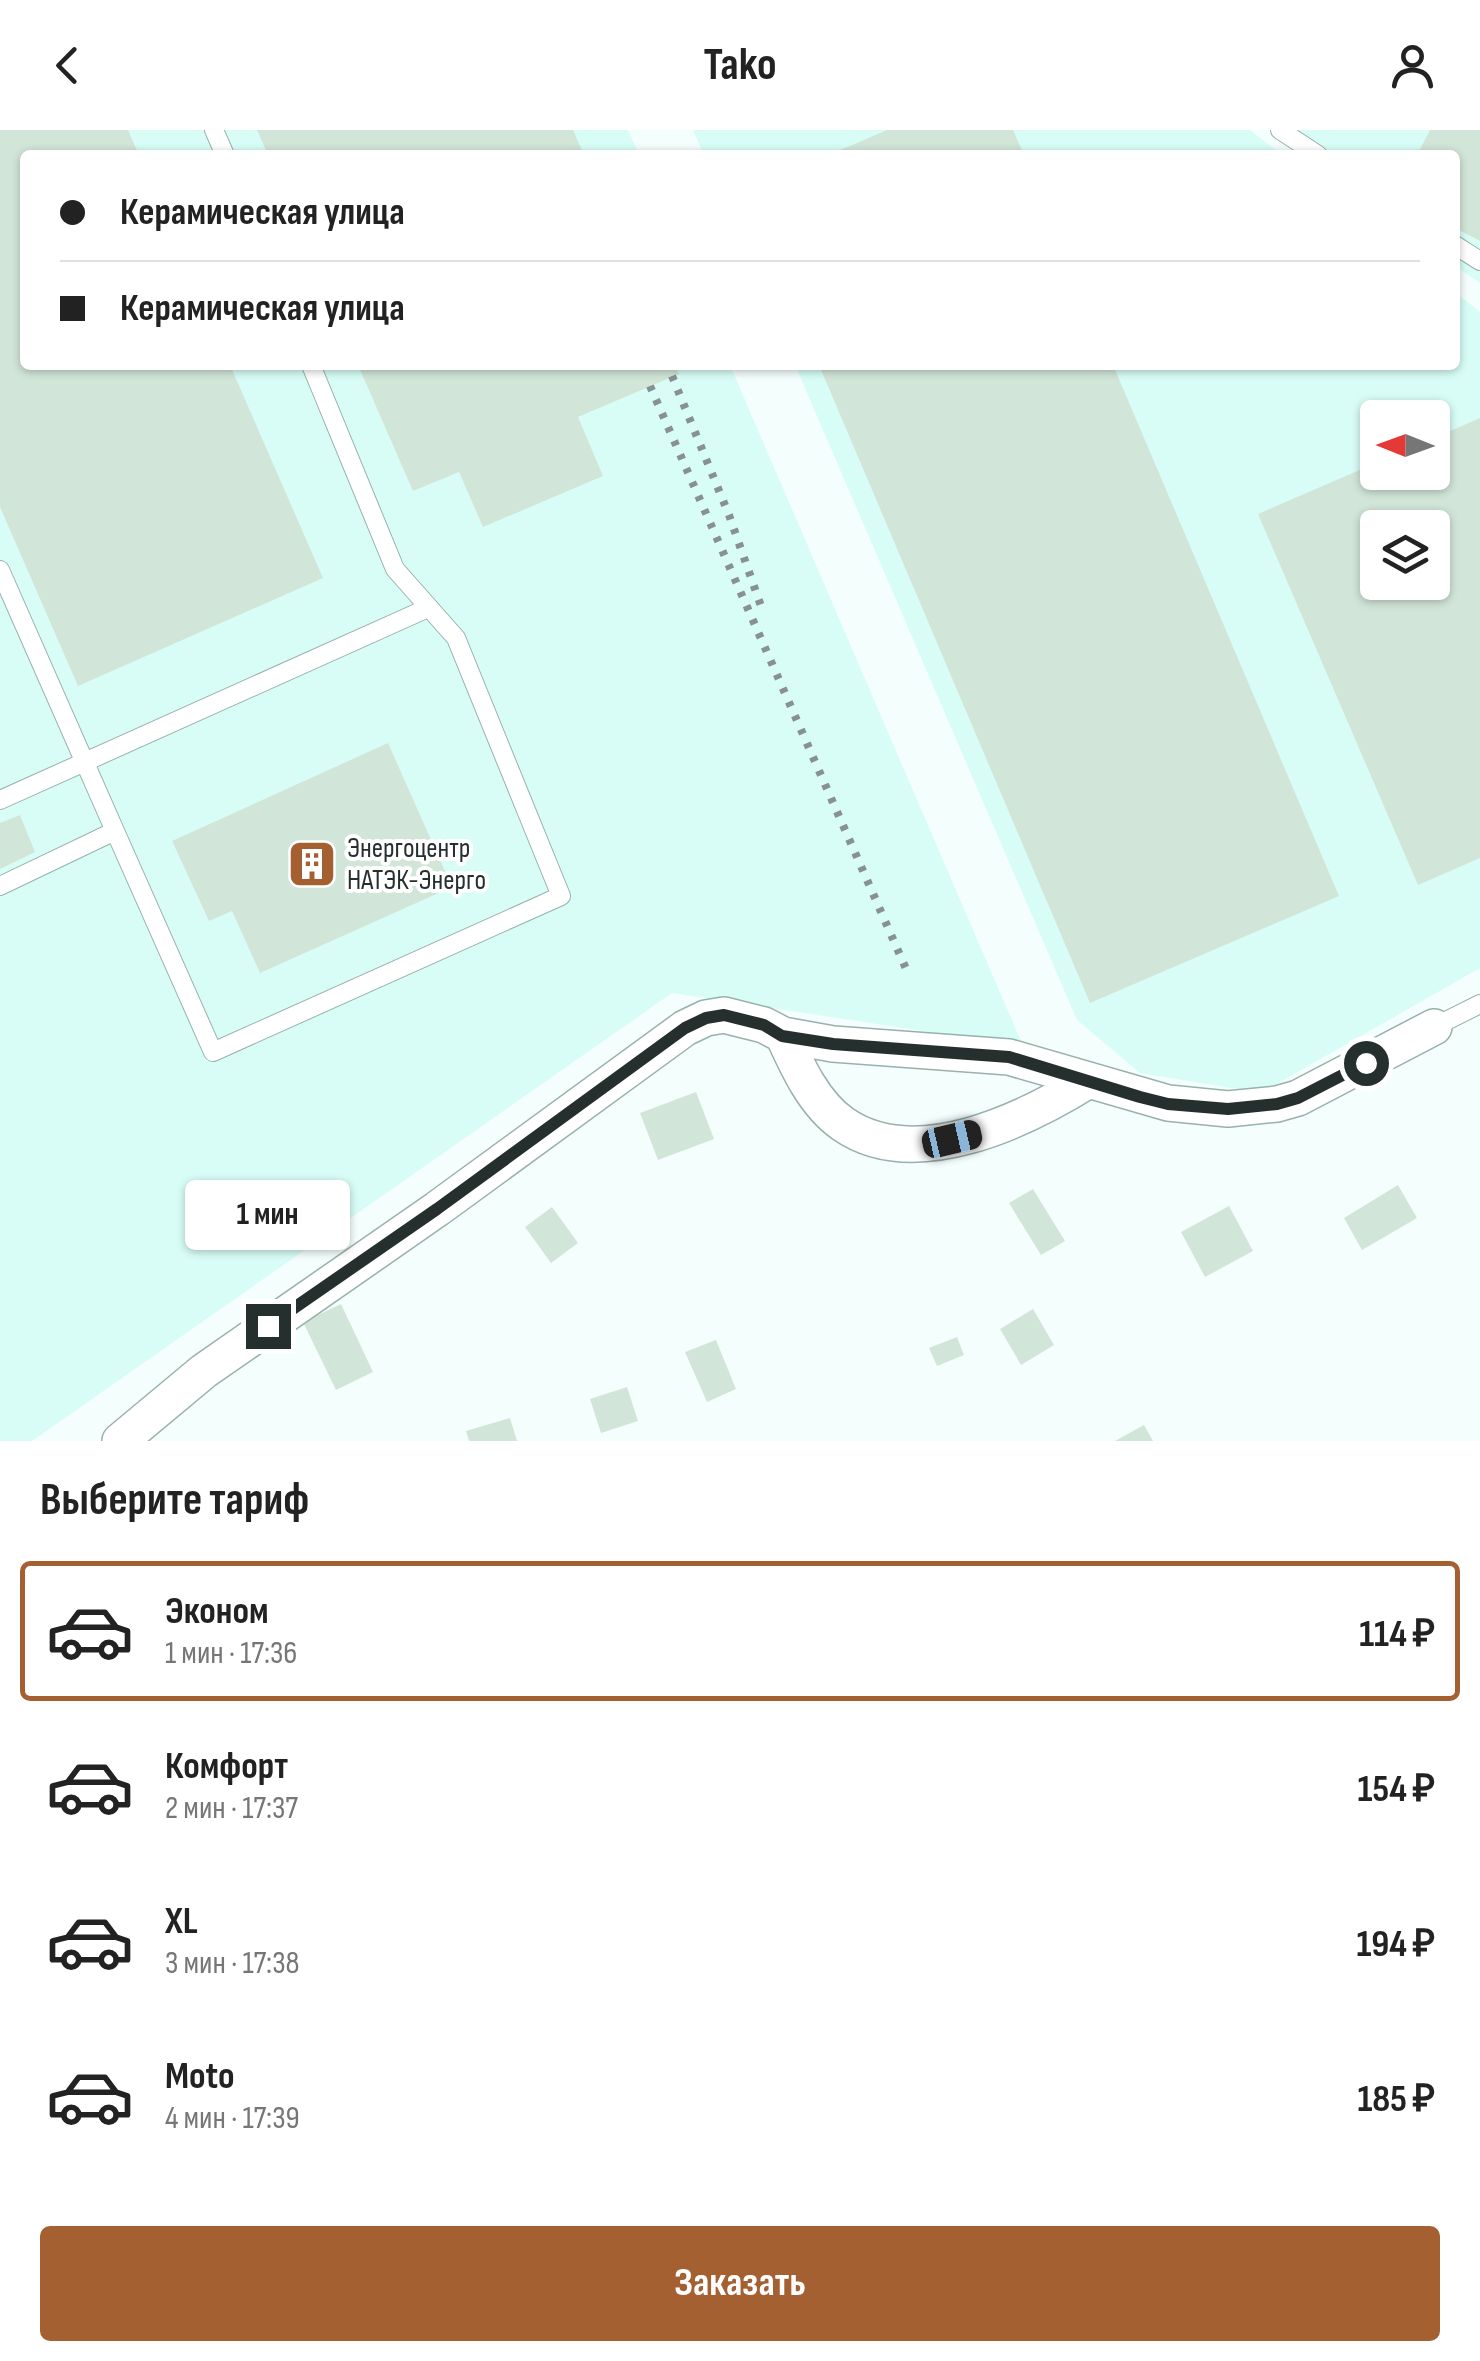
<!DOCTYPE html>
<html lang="ru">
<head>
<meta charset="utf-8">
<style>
  :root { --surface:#fff; --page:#f6f6f6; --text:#222; --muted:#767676; --line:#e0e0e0; --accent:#a56032 }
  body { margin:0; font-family:"Sofia Sans Condensed",sans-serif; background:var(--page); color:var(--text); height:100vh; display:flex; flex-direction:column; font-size:38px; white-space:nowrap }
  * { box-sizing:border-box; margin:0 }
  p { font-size:32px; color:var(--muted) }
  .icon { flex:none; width:55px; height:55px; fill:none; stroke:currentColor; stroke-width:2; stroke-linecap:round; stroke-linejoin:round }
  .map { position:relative; height:1311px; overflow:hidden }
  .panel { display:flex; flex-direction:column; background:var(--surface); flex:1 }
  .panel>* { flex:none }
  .banner { position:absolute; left:20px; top:20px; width:1440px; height:220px; border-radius:10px; box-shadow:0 2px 8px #0004; display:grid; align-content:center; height:220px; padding:0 40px; background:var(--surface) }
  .needle { width:65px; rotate:271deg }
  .buttons { position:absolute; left:1360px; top:270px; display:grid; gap:20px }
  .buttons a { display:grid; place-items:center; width:90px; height:90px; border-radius:10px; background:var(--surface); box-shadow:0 2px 8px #0004; font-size:50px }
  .end { position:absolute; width:45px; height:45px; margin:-22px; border:12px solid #25302e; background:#fff; box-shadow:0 0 0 5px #fff }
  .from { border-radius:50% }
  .bubble { position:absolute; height:70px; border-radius:10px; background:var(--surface); box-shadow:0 2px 8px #0004; font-size:32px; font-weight:700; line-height:70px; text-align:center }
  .car { position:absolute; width:30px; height:60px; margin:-30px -15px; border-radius:12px; box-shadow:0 0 8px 2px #0007; background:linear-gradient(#222 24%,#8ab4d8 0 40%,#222 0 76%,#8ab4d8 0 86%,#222 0) }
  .banner b { display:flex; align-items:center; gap:35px; height:95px; font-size:38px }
  .banner b+b { border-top:2px solid var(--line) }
  .banner i { width:25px; height:25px; background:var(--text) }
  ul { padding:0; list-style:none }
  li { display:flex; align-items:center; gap:30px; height:140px; margin:0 20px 15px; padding:0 20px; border:5px solid transparent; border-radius:10px }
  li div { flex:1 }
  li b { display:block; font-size:38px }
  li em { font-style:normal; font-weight:700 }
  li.selected { border-color:var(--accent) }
  li>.icon { width:90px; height:90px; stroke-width:1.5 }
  h2 { padding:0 40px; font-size:45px; line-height:120px }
  .action { display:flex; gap:20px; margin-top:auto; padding:20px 40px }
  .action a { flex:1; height:115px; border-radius:10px; background:var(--accent); color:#fff; font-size:40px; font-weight:700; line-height:115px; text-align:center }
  header { display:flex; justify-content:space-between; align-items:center; height:130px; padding:0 40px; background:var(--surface); font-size:45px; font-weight:700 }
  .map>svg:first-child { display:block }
  .built { fill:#d8fdf7; fill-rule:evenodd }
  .building { fill:#d1e6d8; fill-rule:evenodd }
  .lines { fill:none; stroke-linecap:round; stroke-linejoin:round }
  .service-casing { stroke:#98b1ad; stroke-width:20 }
  .minor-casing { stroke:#98b1ad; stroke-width:38 }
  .service { stroke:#fff; stroke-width:18 }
  .minor { stroke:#fff; stroke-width:35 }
  .rail { stroke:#87918f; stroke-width:8; stroke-dasharray:5 10; stroke-linecap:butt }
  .route { stroke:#25302e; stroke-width:12 }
  .labels { text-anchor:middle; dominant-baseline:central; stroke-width:8; stroke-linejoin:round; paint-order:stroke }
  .poi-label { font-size:28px; fill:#25302e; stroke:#fff; text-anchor:start }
</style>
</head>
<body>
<header><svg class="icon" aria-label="back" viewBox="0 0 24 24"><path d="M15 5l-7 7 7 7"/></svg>Tako<svg class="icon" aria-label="person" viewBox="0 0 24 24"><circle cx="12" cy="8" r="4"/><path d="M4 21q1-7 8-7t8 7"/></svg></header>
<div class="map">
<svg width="1480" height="1311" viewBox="0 0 1480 1311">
  <rect width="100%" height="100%" fill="#f4fefc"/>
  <path class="built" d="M0 0H628L639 25H25V235H730L1023 916 672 863 32 1311H0Z
    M693 0H1250L1282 25H704Z
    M1295 0H1480V153L1455 136V25H1303Z
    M1455 162 1480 182V838L1261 963 1140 943 1077 890 795 235H1455ZM1378 288H1432V342H1378ZM1378 398H1432V452H1378Z"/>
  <path class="building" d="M0 0H128L139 25H25V235H230L323 448 78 556 0 377Z
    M257 0H573L584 25H268Z
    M887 0H1013L1024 25H829Z
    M1430 0H1480V111L1455 98V25H1417Z
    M358 235H675L679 244 578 287 603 346 483 397 459 342 413 361Z
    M819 235H1113L1339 766 1090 873Z
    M1480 288V728L1418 755 1258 384 1378 332V342H1432V309ZM1378 398H1432V452H1378Z
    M388 613 452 757 260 843 232 781 209 791 172 711Z
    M20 685 35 722 0 739V693Z
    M696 962 714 1009 658 1030 640 983Z
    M1398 1055 1417 1088 1362 1120 1344 1088Z
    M1033 1059 1065 1111 1041 1125 1009 1073Z
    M1229 1076 1253 1121 1205 1147 1181 1102Z
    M552 1077 578 1113 551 1133 525 1097Z
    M341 1174 373 1242 336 1260 303 1192Z
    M1033 1179 1054 1215 1021 1235 1000 1199Z
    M957 1207 964 1225 937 1236 929 1218Z
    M716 1210 736 1259 707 1272 685 1222Z
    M627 1257 638 1291 601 1303 590 1269Z
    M510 1288 517 1311H469L466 1301Z
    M1144 1295 1153 1311H1115Z"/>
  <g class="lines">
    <g class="service-casing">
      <path id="service" d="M214 0 225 25
        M1280 0 1318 25
        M1455 115 1480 131
        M0 440 115 701
        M0 670 428 478
        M0 756 115 701 213 922 561 766 456 508 395 439 311 235
        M1434 897 1480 874"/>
    </g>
    <g class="minor-casing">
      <path id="minor" d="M783 905C797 936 814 974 843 994 915 1044 1025 990 1089 950
        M120 1311 204 1241 437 1079 685 898 706 888 724 885 764 895 783 905 833 914 1009 927 1168 973 1228 979 1277 974 1298 968 1434 897"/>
    </g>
    <use href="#service" class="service"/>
    <use href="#minor" class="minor"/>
    <path class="rail" d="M672 246 729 385 762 479
      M650 256 907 841"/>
  </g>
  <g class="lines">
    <path class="route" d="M268 1196 437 1079 685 898 706 888 724 885 764 895 782 906 833 914 1009 927 1140 967 1168 974 1228 979 1277 974 1298 968 1366 933"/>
  </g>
  <defs>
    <g id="building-square" transform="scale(2.5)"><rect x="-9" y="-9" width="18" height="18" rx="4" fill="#a56032" stroke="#fff"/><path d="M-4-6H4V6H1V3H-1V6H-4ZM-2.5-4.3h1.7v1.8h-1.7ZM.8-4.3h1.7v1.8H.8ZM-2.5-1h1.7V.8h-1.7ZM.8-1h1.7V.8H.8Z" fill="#fff"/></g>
  </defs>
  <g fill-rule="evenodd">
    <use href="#building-square" x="312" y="734"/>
  </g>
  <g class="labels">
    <g class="poi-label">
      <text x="347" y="718">Энергоцентр<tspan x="347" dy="32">НАТЭК-Энерго</tspan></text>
    </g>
  </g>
</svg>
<div class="buttons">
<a><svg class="needle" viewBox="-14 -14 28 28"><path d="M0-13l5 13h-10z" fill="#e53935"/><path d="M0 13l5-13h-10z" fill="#767676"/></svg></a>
<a><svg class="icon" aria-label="layers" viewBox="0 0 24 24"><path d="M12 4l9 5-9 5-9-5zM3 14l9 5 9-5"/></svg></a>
</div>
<i class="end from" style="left:1366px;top:933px"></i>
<i class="end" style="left:268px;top:1196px"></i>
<div class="bubble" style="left:185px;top:1050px;width:165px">1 мин</div>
<i class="car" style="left:952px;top:1009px;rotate:77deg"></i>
<div class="banner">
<b><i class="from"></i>Керамическая улица</b>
<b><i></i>Керамическая улица</b>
</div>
</div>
<section class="panel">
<h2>Выберите тариф</h2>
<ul>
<li class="selected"><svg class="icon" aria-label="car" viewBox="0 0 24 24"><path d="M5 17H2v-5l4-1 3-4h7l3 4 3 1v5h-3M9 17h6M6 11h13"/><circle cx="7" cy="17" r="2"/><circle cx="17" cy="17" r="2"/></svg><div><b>Эконом</b><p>1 мин · 17:36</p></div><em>114 ₽</em></li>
<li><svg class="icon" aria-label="car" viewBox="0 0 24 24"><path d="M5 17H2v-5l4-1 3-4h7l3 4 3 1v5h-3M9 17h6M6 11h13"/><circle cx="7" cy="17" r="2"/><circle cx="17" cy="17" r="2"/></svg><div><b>Комфорт</b><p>2 мин · 17:37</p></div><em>154 ₽</em></li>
<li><svg class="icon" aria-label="car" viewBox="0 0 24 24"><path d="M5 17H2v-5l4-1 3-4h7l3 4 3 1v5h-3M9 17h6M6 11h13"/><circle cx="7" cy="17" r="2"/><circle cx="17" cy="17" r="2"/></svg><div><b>XL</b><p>3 мин · 17:38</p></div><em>194 ₽</em></li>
<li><svg class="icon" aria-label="car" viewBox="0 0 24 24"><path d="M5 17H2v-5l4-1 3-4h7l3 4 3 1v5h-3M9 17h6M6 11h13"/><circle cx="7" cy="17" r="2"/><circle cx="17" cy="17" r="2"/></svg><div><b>Moto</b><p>4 мин · 17:39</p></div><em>185 ₽</em></li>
</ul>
<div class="action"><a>Заказать</a></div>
</section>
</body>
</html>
